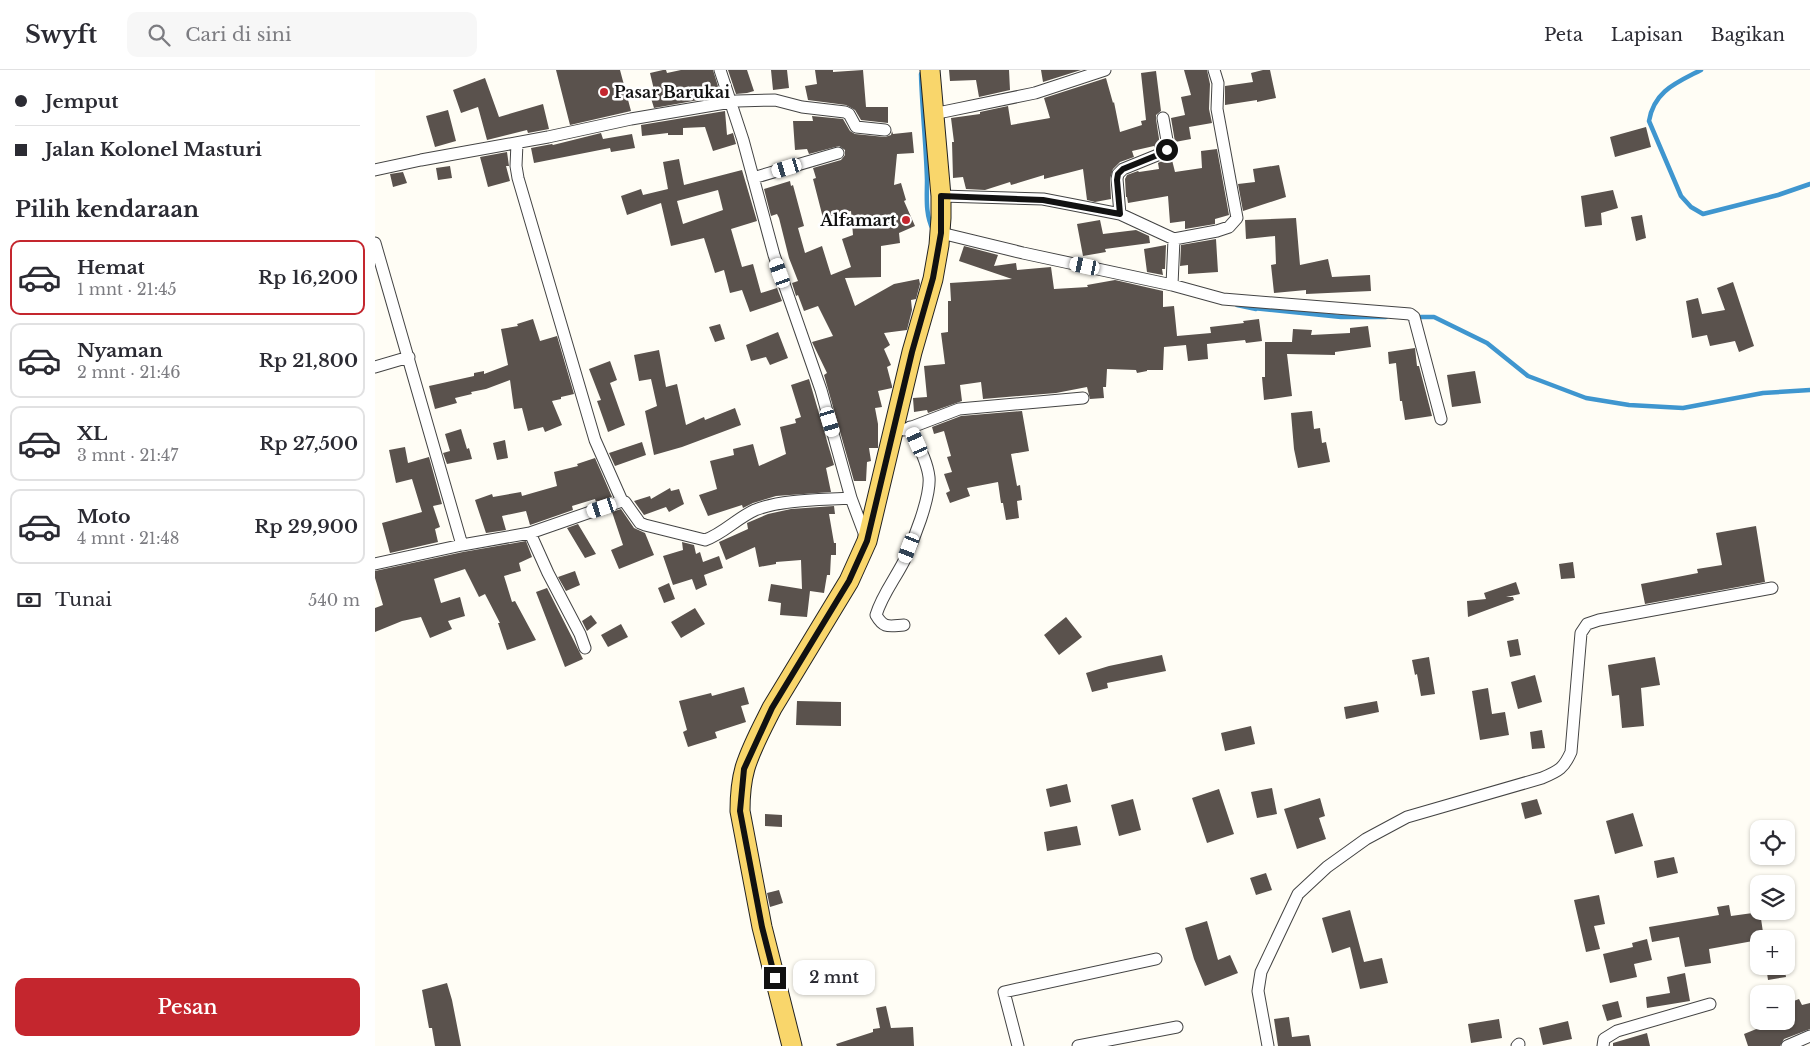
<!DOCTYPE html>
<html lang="id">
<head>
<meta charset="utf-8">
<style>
  :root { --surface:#fff; --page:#f7f7f7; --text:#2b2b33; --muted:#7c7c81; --line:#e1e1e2; --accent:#c4262e }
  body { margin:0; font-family:"Libre Baskerville",serif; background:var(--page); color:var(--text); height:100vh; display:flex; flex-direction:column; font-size:19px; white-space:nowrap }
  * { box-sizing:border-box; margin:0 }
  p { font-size:16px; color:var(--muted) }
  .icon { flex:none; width:28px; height:28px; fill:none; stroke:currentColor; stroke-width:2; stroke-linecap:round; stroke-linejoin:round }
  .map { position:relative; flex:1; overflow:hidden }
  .panel { display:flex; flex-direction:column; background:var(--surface); width:375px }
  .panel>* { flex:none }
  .banner { display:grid; align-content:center; height:110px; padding:0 15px; background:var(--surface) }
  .fabs { position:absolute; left:1375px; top:750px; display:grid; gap:10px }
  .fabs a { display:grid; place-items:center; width:45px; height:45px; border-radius:10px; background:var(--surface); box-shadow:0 1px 4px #0004; font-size:25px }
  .end { position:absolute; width:22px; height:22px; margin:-11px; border:6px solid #111; background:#fff; box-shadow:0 0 0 2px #fff }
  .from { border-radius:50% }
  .bubble { position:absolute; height:35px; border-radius:10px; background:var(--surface); box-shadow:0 1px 4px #0004; font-size:16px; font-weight:600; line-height:35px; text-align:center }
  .car { position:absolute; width:15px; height:30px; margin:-15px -8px; border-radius:6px; box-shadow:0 0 4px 1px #0007; background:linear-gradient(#fff 24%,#345 0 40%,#fff 0 76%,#345 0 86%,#fff 0) }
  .banner b { display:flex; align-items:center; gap:18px; height:48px; font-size:19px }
  .banner b+b { border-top:1px solid var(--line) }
  .banner i { width:12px; height:12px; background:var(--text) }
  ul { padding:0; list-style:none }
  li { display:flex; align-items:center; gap:15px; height:75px; margin:0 10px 8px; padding:0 5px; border:2px solid var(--line); border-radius:10px }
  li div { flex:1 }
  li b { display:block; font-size:19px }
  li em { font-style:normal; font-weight:600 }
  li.current { border-color:var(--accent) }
  li>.icon { width:45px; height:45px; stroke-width:1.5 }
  h2 { padding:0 15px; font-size:22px; line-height:60px }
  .pay { display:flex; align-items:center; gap:12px; height:55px; padding:0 15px; font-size:19px }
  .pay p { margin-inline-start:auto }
  .primary-button { display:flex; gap:10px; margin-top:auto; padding:10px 15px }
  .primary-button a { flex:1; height:58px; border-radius:10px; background:var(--accent); color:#fff; font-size:20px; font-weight:600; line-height:58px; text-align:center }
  header { display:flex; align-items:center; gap:30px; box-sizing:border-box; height:70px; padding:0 25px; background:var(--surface); border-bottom:1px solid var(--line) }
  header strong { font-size:24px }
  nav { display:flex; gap:28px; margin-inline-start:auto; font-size:18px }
  .search { width:350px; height:45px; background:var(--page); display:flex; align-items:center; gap:12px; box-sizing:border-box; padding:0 18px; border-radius:10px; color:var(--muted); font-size:19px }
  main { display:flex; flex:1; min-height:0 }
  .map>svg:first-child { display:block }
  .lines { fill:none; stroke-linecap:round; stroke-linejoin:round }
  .stream { stroke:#3f96cf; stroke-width:4.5 }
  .building { fill:#5a524d; fill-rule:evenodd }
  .minor-casing { stroke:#444; stroke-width:13 }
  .primary-casing { stroke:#222; stroke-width:21 }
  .minor { stroke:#fff; stroke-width:11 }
  .primary { stroke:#f9d66b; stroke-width:19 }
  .route { stroke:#111; stroke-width:6 }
  .poi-dot { fill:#c4262e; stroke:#fff; stroke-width:2 }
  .labels { text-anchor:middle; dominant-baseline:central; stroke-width:5; stroke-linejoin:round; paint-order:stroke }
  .poi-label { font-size:16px; font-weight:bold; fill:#111; stroke:#fff; text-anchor:start }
</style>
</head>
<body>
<header>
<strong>Swyft</strong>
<div class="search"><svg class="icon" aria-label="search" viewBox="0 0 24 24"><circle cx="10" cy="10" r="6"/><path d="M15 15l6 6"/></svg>Cari di sini</div>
<nav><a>Peta</a><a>Lapisan</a><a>Bagikan</a></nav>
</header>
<main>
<section class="panel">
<div class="banner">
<b><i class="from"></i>Jemput</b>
<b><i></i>Jalan Kolonel Masturi</b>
</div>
<h2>Pilih kendaraan</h2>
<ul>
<li class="current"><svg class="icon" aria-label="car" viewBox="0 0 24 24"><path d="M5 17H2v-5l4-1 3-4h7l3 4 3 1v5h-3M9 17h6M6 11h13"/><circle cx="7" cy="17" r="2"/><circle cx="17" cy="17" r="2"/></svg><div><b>Hemat</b><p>1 mnt · 21:45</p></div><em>Rp 16,200</em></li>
<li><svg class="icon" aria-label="car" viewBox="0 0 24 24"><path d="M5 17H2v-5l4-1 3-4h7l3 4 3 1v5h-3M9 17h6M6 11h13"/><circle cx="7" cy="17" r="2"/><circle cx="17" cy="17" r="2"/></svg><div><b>Nyaman</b><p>2 mnt · 21:46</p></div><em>Rp 21,800</em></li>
<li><svg class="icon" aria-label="car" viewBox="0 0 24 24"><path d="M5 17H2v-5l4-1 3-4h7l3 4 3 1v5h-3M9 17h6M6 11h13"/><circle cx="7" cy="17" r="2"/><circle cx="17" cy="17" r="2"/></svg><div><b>XL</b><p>3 mnt · 21:47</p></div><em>Rp 27,500</em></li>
<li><svg class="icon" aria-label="car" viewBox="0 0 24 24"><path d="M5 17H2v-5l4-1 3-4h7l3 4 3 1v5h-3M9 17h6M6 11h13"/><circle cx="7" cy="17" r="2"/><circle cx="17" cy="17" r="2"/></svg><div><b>Moto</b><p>4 mnt · 21:48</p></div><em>Rp 29,900</em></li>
</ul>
<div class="pay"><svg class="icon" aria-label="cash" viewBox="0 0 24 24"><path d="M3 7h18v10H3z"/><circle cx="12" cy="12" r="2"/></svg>Tunai<p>540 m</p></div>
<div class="primary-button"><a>Pesan</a></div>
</section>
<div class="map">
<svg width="1435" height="976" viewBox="0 0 1435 976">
  <rect width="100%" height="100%" fill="#fffdf5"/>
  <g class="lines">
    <path class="stream" d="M1326 0C1301 13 1279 21 1274 51L1306 126 1316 137 1328 144 1403 125 1435 114
      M546 4C547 39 551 74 552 110 552 127 550 144 558 160
      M862 235 881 239 878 238 966 247H1011
      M1041 247H1059L1112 273 1153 306 1211 328 1254 335 1308 338 1388 323 1435 320"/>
  </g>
  <path class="building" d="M181 0H245L256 41 195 55Z
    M288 0H291L292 3 306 0H338L346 26 279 38 275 25 280 24 275 3Z
    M353 0H372L379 21 372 23 361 24Z
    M396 0H412L414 18 398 20Z
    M440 0H458V2L488 0 491 37H513V53L486 50 480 40 471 35 433 30 430 16 442 14Z
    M574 0H634L635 20 604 27 601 10 575 11Z
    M666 0H706L668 12Z
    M809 0H832L835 14 834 39 837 53 814 57 816 69 800 72 796 48 810 45 806 27 816 25Z
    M888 0H895L901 28 882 32V30L850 35V16L878 12 876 3Z
    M781 1 786 41 781 45V49L785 75 780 78 779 76 757 81 759 87 745 92 738 99 735 109 736 129 720 132 712 130 708 99 669 109V105L636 115 635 112 610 120 591 119 588 107 578 108 577 72H579L576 48 605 44V42L633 36 636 55 675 48 669 28 731 8 738 33 739 32 745 62 767 55 766 51 771 50 766 3Z
    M110 8 124 47 168 34 174 59 153 63 152 60 112 70 103 37 86 43 78 20Z
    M73 40 81 71 60 77 51 46Z
    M350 41 352 65 358 63 361 74 338 81 330 57 308 58V65H293V63L267 66 266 55Z
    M437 46 468 49 475 61 480 64 510 67 516 65 517 61 518 64 537 62 539 83 522 84 519 115 526 113 531 130 529 131 540 156 524 163 525 173 506 176V207L470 208 480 236 519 214 544 209 545 214 541 229 536 230 537 240 532 260 509 263 515 275 509 279 516 295 512 297 517 316V318L503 321 507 337 500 338 503 354V378H494L496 391 492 392 491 411H479L449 305 452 303 437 272 458 266 443 236 429 241 423 225 421 226 417 213 423 211 414 188 404 148 402 144 396 146 389 119 415 111 416 116 418 115 429 156 423 158 430 183 447 176 456 205 476 197 467 169 478 165 476 141 448 148 438 109 441 108 438 98 466 90 470 85V80L464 76 434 84 432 79 420 80 418 51H438Z
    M1271 57 1276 77 1240 87 1235 67Z
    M226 63 228 69 257 64 260 78 236 82 235 78 159 93 156 78 177 74 178 75Z
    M842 79 854 145 840 149V154L810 159V151L795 153 793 126 753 133 752 127H751L750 109 752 105 763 101 764 102 784 99 783 93 796 86 800 102 827 98 826 81Z
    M132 82 134 96H131L135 111 113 117 105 87Z
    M304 89 309 115 367 100 382 151 356 159 367 197 378 194 386 223 402 218 407 231 375 242 367 220 355 223 349 200 340 203 329 168 296 176 286 133 252 145 246 126 266 119 268 125 293 119 288 92ZM343 120 348 140 308 154 302 131Z
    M904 95 911 127 868 141 863 114 880 112 878 99Z
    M75 96 77 108 63 110 61 98Z
    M28 102 32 113 18 117 15 104Z
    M1238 120 1243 138 1226 143 1227 155 1210 157 1206 126Z
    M1267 145 1271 168 1261 171 1256 147Z
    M921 148 925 195 953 189 957 207 995 205 996 221 931 224V220L899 223 896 195 901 194 900 166 871 169 870 150Z
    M725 150 728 164 761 160 774 166 775 173 730 179 731 182 708 186 702 154Z
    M841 169 843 202 813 204V195L805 196 806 175Z
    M791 175 790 199H787L788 205 772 202 769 179Z
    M589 176 623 185 619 196 641 193 642 200 676 197 679 219 713 217 712 215 740 210 788 221V237L799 236 802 266 836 263 835 257 869 253 868 251 884 249 887 271 871 273 870 270 832 274 833 289 813 291 811 275 789 277 788 300H772V301L762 303 761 300 732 299 731 317H728L729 328 715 329 712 317 681 323 608 329 606 312 585 315 587 331 553 343 552 340 539 342 538 328 552 327 549 296 570 294 566 263 573 262V231H576L575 213 637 209 584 191Z
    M1358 212 1379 276 1364 282 1360 271 1335 276 1332 265 1317 268 1311 231 1323 228 1327 244 1350 240 1342 218Z
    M158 249 165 271 182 266 199 324 186 327V329L177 331 187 355 170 362 168 357 153 361 147 338 139 339 135 310 111 319 96 322 97 324 80 328 82 333 60 339 54 316 99 306V303L109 301V304L133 295 126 259 143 256 142 254Z
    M345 254 350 269 340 272 334 257Z
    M993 256 996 277 960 282V285L912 284 917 326 889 330 887 307H890V272H917L918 259 937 260 936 265 975 263V258Z
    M403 262 413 288 395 295 391 287 376 291 371 275Z
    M1040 278 1042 296H1044L1057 346 1030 350 1027 331H1025L1021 293 1014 294 1013 282Z
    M284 280 291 317 302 314 311 355 329 347 330 350 360 338 366 355 307 377 279 385 270 341 282 336 276 309 264 311 259 285Z
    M235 291 242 310 235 313 250 355 233 362 222 331 226 330 214 299Z
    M1100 301 1106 333 1077 337 1072 305Z
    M434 309 459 395 451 398 456 422 401 426 378 433 368 438 367 435 333 446 324 425 342 419 335 391 359 385 358 379 378 374 384 396 411 384 405 357 421 353 420 349 426 347 416 315Z
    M647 341 654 381 636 384 642 416 645 415 647 430 642 431 644 448 631 450 628 433H626L623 412 592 418 595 426 575 433 571 423 575 421 569 404 577 402 572 387 576 386 569 361 559 364 557 357 586 346Z
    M937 341 939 359 945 358 947 373 951 372 955 392 923 398 919 379 916 343Z
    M86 359 92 379 94 378 97 389 72 394 68 383 75 381 70 364Z
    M130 370 133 388 122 390 118 373Z
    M267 372 271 385 240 396 234 383Z
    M30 377 33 393 54 387 67 434 58 436 65 457 60 459 63 472 15 483 7 453 47 442 37 409 21 413 14 380Z
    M220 388 237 427 221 432 220 429 197 436 198 440 155 455 151 441 127 446 131 460 111 463 100 430 117 424 118 427 146 422 147 426 182 416 179 402 203 396 202 394Z
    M295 418 296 421 304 419 309 434 294 442 291 437 269 445 259 431 275 426 276 429Z
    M459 436 460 444H454L459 473H461V485H456L455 505H452L449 523 435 521 432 547 405 545 406 533 393 531 396 514 427 519 426 490 401 492V494L384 497 380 477 351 490 344 472 373 459 372 453 393 444 416 439Z
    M246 439 259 458 270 463 279 485 244 499 236 480 248 475 237 442Z
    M203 454 221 484 210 488 192 458Z
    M1381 456 1390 512 1270 534 1266 514 1323 503 1322 499 1347 495 1341 463Z
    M151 471 157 487 144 493 146 501 129 506 137 532 140 531 161 570 132 580 123 553H125L110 524 104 527 90 499 59 509 66 533 85 527 90 546 73 551 77 559 55 568 46 547 27 551 0 562V538L8 535 0 508V501L88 482Z
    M307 472 319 475 321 484 325 482 328 492 344 486 348 498 329 505 332 515 321 520 317 509 298 515 288 486 308 480Z
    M1198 492 1200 508 1186 509 1184 494Z
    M200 501 205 515 191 521 183 507Z
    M1141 512 1145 524 1131 527H1138L1139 530 1093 547 1092 531 1111 529 1109 523Z
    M294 513 300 529 289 533 283 518Z
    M172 518 208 589 190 597 161 522Z
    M320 538 330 554 306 568 296 552Z
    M216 545 222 553 212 561 207 551Z
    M691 547 707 567 684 585 669 565Z
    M246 554 253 567 233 577 226 565Z
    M1143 569 1146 585 1135 587 1132 571Z
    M787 585 791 601 732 613 733 618 717 622 711 603 734 596Z
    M1054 587 1060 624 1046 626 1042 604 1040 605 1037 590Z
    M1280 587 1285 615 1266 618 1269 656 1247 658 1244 625 1237 626 1233 595Z
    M1160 605 1167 632 1143 639 1136 612Z
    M369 617 374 634 366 636 371 652 340 662 342 668 313 677 308 662 312 660 304 631 336 623 337 626Z
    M1113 618 1117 644 1130 642 1134 665 1105 670 1097 621Z
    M422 631 466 632V656L421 655Z
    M1002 631 1004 642 971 649 969 637Z
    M876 656 880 674 850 681 846 663Z
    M1167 660 1170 678 1157 679 1155 662Z
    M692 714 696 732 675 737 671 719Z
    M897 718 902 744 882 748 876 722Z
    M844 719 859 764 832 773 817 728Z
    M945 728 950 746 944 748 951 769 922 779 909 739Z
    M758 729 766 760 744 766 736 735Z
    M1162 729 1167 744 1150 749 1146 733Z
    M1258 743 1268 776 1240 784 1231 751Z
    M390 744 407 745V757L390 756Z
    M702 756 706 775 672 781 669 762Z
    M1299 787 1303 803 1282 808 1279 791Z
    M891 803 897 820 881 825 875 808Z
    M404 820 408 833 395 837 392 823Z
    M1224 825 1230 854 1219 856 1225 879 1211 882 1199 830Z
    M1354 835 1356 846 1385 842 1389 869 1334 879 1336 893 1310 897 1304 867 1277 872 1274 857 1344 845 1342 837Z
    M975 840 989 892 1007 888 1013 913 985 919 975 877 957 883 947 848Z
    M832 851 843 890 855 885 863 903 830 916 819 889 810 858Z
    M1272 869 1277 890 1259 894 1262 907 1235 913 1228 884 1258 877 1257 873Z
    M1391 896H1409L1411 907 1393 910Z
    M1310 903 1315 931 1272 938 1271 927 1295 923 1292 907Z
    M72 913 77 930 86 976H60L57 958H54L47 920Z
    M1424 929 1427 935 1435 933V959L1409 969 1405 976H1373L1369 964 1401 951H1411V934Z
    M1243 931 1247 947 1232 951 1227 935Z
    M511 936 516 958 538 957 539 976H462L461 974 498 962V959L505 958 501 938Z
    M914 947 917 967 934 965 936 976H903L899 949Z
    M1124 949 1127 968 1096 973 1093 954Z
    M1193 951 1197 969 1168 975 1164 958Z
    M1272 963 1275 976H1238V973Z"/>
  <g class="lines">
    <g class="minor-casing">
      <path id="minor" d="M345 0 368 70 399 185 446 320 476 428 491 468
        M558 44 660 23 730 0
        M142 73 141 96 143 108 220 370 247 431
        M0 100 46 90 173 67 256 49 362 31 400 30 427 37 470 42 474 44 481 57 510 60
        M378 108 463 83
        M566 126 668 129 699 135 745 144 799 169
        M745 144 742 109 743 104 748 99 790 82 793 76 788 48
        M566 163 648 183 797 215 848 229 1035 244 1039 247 1066 349
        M0 173 87 475
        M797 215 799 169 842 161 854 157 862 148 842 39 843 13 839 0
        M0 297 34 287
        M529 360 584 339 708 328
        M155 463 173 503 205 564 210 578
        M0 494 87 475 155 463 247 431 250 432 265 453 270 455 330 470C348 464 362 448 380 440 408 429 446 430 476 428
        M529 555C514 556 509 559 501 545 507 525 520 509 529 491 538 472 556 427 554 407 552 390 542 373 535 357
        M643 976 629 922 781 889
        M703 976 802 957
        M893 976 883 921 886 902 923 824 952 797 991 769 1032 747 1167 708C1184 701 1189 698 1196 682L1206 563 1212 554 1224 550 1397 518
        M1142 976 1144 974
        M1228 976 1229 969 1242 961 1335 934
        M1412 976 1435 966"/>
    </g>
    <g class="primary-casing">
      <path id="primary" d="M417 976 387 857 365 741C365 727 366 712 370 698 376 678 387 658 397 638L474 511 492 471 537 282 558 209 564 175 566 148V126L555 0"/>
    </g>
    <use href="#minor" class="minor"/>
    <use href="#primary" class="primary"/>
  </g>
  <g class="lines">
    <path class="route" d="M400 908 387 857 365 741 369 699 397 638 474 511 492 471 537 282 558 208 566 163V126L668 130 745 144 742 110 743 104 748 99 790 82 792 80"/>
  </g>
  <g class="poi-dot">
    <circle cx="229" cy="22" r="5"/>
    <circle cx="531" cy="150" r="5"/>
  </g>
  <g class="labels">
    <g class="poi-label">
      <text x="239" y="22">Pasar Barukai</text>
      <text x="521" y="150" text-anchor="end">Alfamart</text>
    </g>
  </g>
</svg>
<div class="fabs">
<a><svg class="icon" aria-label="locate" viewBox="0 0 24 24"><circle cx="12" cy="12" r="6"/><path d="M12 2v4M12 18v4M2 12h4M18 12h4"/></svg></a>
<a><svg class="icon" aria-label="layers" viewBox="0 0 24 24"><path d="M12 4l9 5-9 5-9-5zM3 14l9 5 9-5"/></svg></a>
<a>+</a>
<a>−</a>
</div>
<i class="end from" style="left:792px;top:80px"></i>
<i class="end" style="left:400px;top:908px"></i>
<div class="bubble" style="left:418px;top:890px;width:82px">2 mnt</div>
<i class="car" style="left:412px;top:98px;rotate:253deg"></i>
<i class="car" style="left:710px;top:196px;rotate:282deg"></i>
<i class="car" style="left:405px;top:203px;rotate:340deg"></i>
<i class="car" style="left:455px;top:352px;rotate:163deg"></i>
<i class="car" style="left:542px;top:372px;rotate:336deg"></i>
<i class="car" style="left:227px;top:438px;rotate:252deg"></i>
<i class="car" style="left:534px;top:478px;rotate:201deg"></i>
</div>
</main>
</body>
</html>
